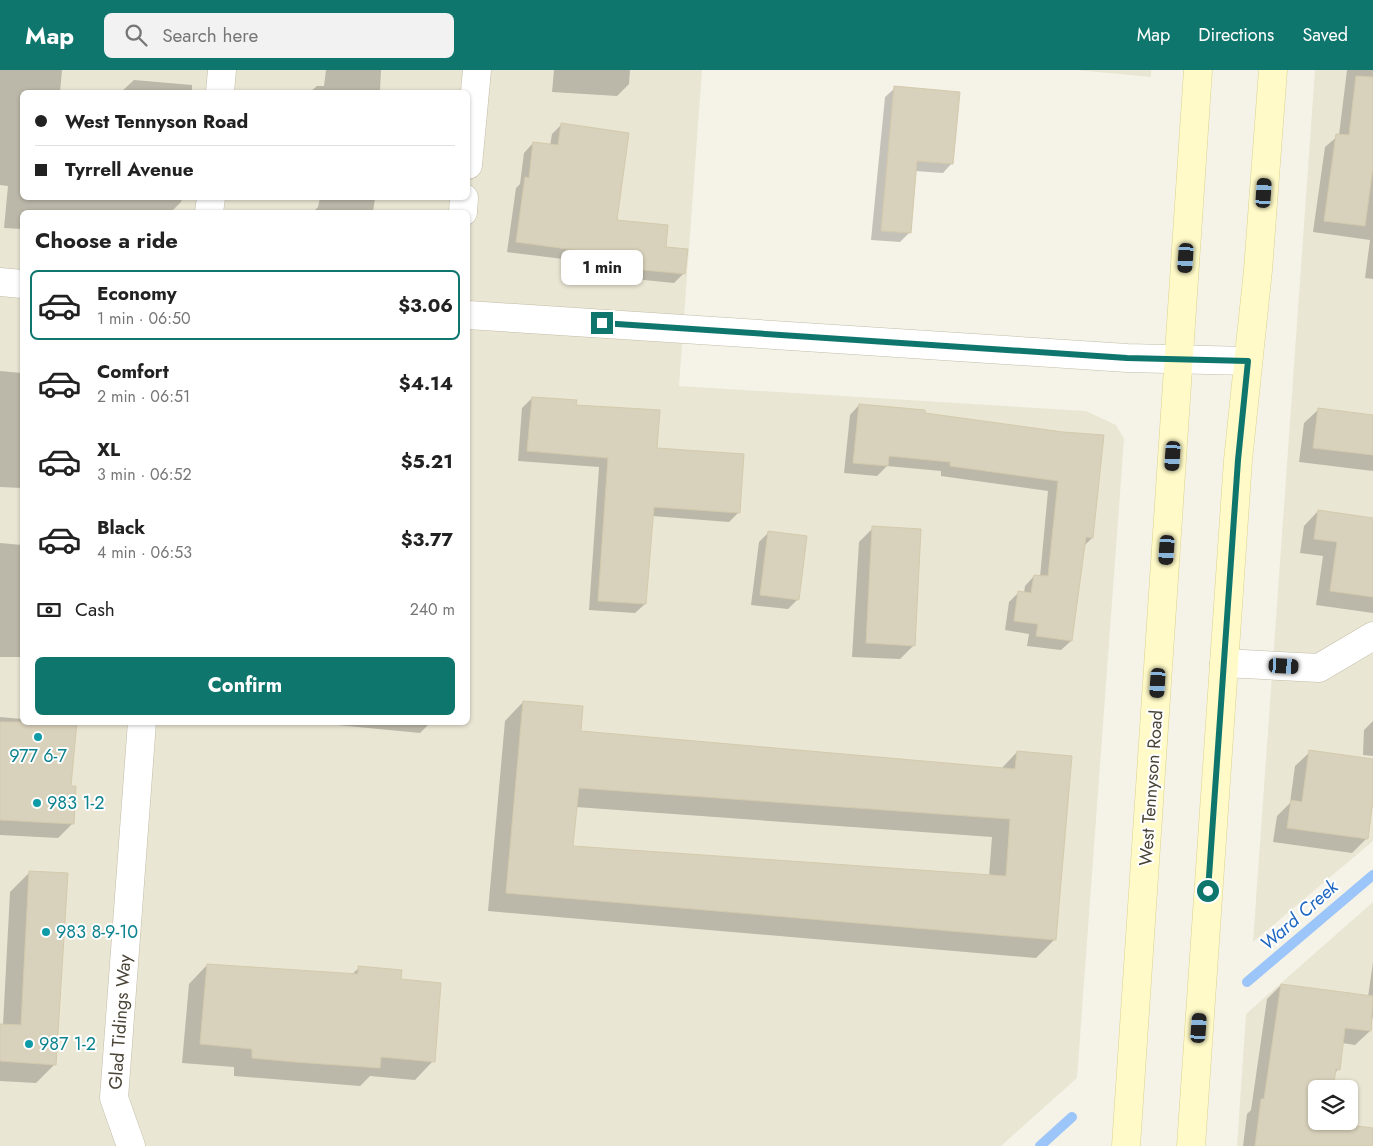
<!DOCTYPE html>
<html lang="en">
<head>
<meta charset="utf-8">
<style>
  :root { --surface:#fff; --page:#f2f2f2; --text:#222; --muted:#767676; --line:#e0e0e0; --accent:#0f766e }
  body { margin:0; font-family:Jost,sans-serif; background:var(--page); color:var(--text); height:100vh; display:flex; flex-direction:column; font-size:19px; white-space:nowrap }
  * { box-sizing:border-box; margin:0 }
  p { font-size:16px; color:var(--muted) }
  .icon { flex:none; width:28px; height:28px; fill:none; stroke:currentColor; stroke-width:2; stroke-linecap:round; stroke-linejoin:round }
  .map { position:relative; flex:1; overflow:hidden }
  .drawer { position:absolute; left:20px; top:140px; width:450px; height:515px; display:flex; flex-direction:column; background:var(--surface); border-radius:8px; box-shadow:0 1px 4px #0004 }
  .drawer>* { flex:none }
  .banner { position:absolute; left:20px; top:20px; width:450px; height:110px; border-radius:8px; box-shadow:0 1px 4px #0004; display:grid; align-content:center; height:110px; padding:0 15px; background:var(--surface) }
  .buttons { position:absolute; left:1308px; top:1010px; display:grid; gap:10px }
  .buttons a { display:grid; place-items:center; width:50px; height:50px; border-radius:8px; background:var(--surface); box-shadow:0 1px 4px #0004; font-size:25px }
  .end { position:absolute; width:22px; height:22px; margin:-11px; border:6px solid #0f766e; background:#fff; box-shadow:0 0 0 2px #fff }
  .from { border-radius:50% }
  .bubble { position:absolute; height:35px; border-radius:8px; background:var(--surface); box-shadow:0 1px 4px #0004; font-size:16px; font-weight:700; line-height:35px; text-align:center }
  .car { position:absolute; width:15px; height:30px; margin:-15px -8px; border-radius:6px; box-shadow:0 0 4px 1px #0007; background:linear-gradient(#222 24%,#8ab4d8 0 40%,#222 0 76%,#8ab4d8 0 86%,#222 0) }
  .banner b { display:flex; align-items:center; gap:18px; height:48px; font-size:19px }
  .banner b+b { border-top:1px solid var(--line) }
  .banner i { width:12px; height:12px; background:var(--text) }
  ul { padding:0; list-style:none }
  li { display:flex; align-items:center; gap:15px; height:70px; margin:0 10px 8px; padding:0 5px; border:2px solid transparent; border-radius:8px }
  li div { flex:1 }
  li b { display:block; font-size:19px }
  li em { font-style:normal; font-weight:700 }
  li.selected { border-color:var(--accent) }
  li>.icon { width:45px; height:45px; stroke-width:1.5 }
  h2 { padding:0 15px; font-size:22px; line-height:60px }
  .pay { display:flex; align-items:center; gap:12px; height:55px; padding:0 15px; font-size:19px }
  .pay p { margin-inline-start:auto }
  .action { display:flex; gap:10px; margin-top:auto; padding:10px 15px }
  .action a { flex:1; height:58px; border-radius:8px; background:var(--accent); color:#fff; font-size:20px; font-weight:700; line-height:58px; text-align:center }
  header { display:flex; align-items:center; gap:30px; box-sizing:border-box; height:70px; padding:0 25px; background:var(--accent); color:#fff }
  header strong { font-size:24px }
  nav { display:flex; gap:28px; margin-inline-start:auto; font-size:18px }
  .search { width:350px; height:45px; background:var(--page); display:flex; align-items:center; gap:12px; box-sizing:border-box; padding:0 18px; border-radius:8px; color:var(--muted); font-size:19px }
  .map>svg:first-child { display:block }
  .residential { fill:#eae6d4; fill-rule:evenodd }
  .shadow { fill:#0003; fill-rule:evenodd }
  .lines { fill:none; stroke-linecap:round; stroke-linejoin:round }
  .stream { stroke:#9cc5f9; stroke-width:10 }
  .building { fill:#d8d1bb; stroke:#d4caad; fill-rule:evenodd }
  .minor-casing { stroke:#c2bda8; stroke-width:29 }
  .secondary-casing { stroke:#dad291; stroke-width:29 }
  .minor { stroke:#fff; stroke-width:28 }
  .secondary { stroke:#fffac7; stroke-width:28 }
  .route { stroke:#0f766e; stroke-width:6 }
  .culture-dot { fill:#0f9aa8; stroke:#fff; stroke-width:2 }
  .labels { text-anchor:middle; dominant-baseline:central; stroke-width:4; stroke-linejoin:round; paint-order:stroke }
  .culture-label { font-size:18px; fill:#0d838f; stroke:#fff; text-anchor:start }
  .street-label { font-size:18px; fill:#494435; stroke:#fff }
  .water-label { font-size:19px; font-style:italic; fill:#2067c2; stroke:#fff }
</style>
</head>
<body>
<header>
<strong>Map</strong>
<div class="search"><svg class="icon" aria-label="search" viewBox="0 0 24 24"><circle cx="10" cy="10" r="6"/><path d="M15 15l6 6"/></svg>Search here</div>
<nav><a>Map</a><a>Directions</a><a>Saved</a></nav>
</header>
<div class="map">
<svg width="1373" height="1076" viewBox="0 0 1373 1076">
  <rect width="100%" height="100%" fill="#f5f3e7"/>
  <path class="residential" d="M0 0H702L679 316 1086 341 1116 355 1124 369 1077 1008 1001 1076H0ZM22 22H468V128H22ZM22 142H468V652H22Z
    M1076 0H1151V7Z
    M1315 0H1373V771L1253 872Z
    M1373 832V1076H1237L1246 944ZM1316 1019H1349V1051H1316Z"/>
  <path class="shadow" d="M0 0H62L60 22H22V128H182L181 132 171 142H22V159L4 158 8 116 0 115Z
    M326 0H381L380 20 401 22H310L317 16H324Z
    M554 0H630L629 14 617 26 552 22Z
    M1347 0H1373V209L1365 208 1370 170 1313 162 1325 77 1339 65Z
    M134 10 192 15V22H121Z
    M895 18 952 93 943 103 915 101 910 162 900 172 871 170 885 27Z
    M561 55 615 151 665 178 684 203 674 213 594 205 595 193 507 182 516 118 520 114 524 83 533 73 550 76 552 64Z
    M320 128H375L373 142H313L318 137Z
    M0 301 22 303V418L0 417Z
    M532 328 575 336 656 379 739 442 729 452 652 446 645 534 635 543 589 540 599 397 518 391 522 338Z
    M859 335 1062 363 1092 468 1084 476 1071 571 1061 580 1027 576 1029 564 1005 560 1009 532 1019 522 1024 523 1025 516 1034 506 1040 507 1048 421 941 406V401L887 396 877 406 844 403 850 345Z
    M1319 339 1373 346V401L1299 392 1304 353Z
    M1318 441 1373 449V543L1316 535 1323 486 1300 483 1304 456Z
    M873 458 914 575 900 589 852 587 859 472Z
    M769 462 798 529 788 539 751 535 759 472Z
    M0 473 22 475V587H0Z
    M523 632 580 662 1001 699 1017 682 1055 869 1036 888 488 841 505 651ZM576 737 992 767 989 806 572 777Z
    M0 647 22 649V652L70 717 72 754 58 768 0 765Z
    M1373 651V686L1363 685 1364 660Z
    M306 652H431L420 663Z
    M1310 682 1373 690V721L1367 768 1352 783 1273 772 1277 746 1290 733 1295 696Z
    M29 803 55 994 36 1013 0 1011V955H3L10 822Z
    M1373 892V945L1370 961 1355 975 1342 973 1339 999 1316 1019V1051H1328V1054L1354 1076H1243L1247 1044 1251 1040 1267 929 1281 915 1368 927Z
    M207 895 351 905 359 898 400 910 433 991 415 1010 370 1006 360 1016 234 1006V997L182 993 189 914Z"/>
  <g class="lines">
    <path class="stream" d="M1247 912 1373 805
      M1040 1076 1072 1047"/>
  </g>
  <path class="building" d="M1356 6 1373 7V97L1365 156 1324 151 1336 64 1349 65Z
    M894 16 960 22 953 94 917 91 911 163 881 161Z
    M561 53 629 63 617 150 668 155 666 177 688 179 685 204 603 196 604 184 516 172 525 107 529 108 533 72 558 75Z
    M532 327 577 330 576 335 660 340 657 378 744 384 740 443 654 437 646 534 598 531 608 388 527 381Z
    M859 334 925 340V343L1063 362 1104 365 1093 468 1086 467 1072 571 1036 566 1038 554 1014 551 1018 521 1031 523 1034 505 1048 506 1058 411 950 396V392L889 386 888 396 853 393Z
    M1318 338 1373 345V385L1313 378Z
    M1318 440 1373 448V527L1330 521 1337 472 1314 469Z
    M872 456 921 459 915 576 866 573Z
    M768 461 807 466 799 530 760 525Z
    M523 631 583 636 581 661 1015 699 1017 681 1072 686 1056 870 506 823ZM579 718 1010 749 1006 806 573 776Z
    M0 652H77L71 716H76L74 754 0 750Z
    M1309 680 1373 689V730L1368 769 1287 758 1291 730 1302 732Z
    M29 801 68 803 56 995 0 991V954L21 955Z
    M207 894 358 904V896L402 900 401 909 441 913 435 992 381 987 380 998 295 992 252 988V979L200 974Z
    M1281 914 1373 926 1371 961 1345 958 1340 1000 1336 999 1333 1019H1316V1051L1373 1058V1076H1255L1261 1029H1264Z"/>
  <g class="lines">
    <g class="minor-casing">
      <path id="minor" d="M220 22 222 0
        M468 95 477 0
        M209 142 211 128
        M463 142 464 128
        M0 212 22 214
        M468 245 1127 288 1248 291
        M1224 593 1319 598 1373 566
        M131 1076 114 1028 142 652"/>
    </g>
    <g class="secondary-casing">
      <path id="secondary" d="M1126 1076 1198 0
        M1191 1076 1238 390 1258 200 1273 0"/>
    </g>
    <use href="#minor" class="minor"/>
    <use href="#secondary" class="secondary"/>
  </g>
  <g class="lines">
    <path class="route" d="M602 253 1127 288 1248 291 1238 390 1208 821"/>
  </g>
  <g class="culture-dot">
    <circle cx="38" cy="667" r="5"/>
    <circle cx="37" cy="733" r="5"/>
    <circle cx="46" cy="862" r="5"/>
    <circle cx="29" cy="974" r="5"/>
  </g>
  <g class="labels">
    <g class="culture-label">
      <text x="38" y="686" text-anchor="middle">977 6-7</text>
      <text x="47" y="733">983 1-2</text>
      <text x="56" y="862">983 8-9-10</text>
      <text x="39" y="974">987 1-2</text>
    </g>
    <g class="street-label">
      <text transform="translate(1151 718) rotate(-86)">West Tennyson Road</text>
      <text transform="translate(120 952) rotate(-86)">Glad Tidings Way</text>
    </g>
    <g class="water-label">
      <text transform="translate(1299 845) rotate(-41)">Ward Creek</text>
    </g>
  </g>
</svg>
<div class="buttons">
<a><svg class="icon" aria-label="layers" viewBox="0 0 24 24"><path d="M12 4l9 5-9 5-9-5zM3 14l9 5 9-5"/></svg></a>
</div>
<i class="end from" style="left:1208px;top:821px"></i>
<i class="end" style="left:602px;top:253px"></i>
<div class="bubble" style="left:561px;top:180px;width:82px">1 min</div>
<i class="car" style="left:1264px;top:123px;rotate:4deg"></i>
<i class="car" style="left:1186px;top:188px;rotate:184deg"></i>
<i class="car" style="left:1173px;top:386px;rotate:184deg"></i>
<i class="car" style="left:1167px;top:480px;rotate:184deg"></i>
<i class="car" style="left:1284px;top:596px;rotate:93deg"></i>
<i class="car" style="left:1158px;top:613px;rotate:184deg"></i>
<i class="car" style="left:1199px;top:958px;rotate:4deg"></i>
<div class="banner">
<b><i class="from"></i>West Tennyson Road</b>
<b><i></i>Tyrrell Avenue</b>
</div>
<section class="drawer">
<h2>Choose a ride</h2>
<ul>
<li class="selected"><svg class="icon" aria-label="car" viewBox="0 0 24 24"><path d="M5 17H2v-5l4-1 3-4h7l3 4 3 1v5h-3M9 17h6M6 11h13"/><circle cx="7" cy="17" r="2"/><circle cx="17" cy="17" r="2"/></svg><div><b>Economy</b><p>1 min · 06:50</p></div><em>$3.06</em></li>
<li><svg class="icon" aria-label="car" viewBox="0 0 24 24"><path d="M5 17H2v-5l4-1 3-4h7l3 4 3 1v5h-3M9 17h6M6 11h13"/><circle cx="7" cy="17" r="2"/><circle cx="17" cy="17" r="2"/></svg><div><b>Comfort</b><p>2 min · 06:51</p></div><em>$4.14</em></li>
<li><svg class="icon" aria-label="car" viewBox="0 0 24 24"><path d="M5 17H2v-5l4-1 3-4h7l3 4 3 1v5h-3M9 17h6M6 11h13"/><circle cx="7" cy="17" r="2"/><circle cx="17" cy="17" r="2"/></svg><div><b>XL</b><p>3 min · 06:52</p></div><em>$5.21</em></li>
<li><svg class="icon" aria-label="car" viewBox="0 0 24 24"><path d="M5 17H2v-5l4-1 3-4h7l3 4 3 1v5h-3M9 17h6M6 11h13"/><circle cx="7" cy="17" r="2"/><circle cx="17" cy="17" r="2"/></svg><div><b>Black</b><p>4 min · 06:53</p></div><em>$3.77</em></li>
</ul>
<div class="pay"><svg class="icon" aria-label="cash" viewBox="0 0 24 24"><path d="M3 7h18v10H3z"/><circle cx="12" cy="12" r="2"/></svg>Cash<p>240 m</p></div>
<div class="action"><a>Confirm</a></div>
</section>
</div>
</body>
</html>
